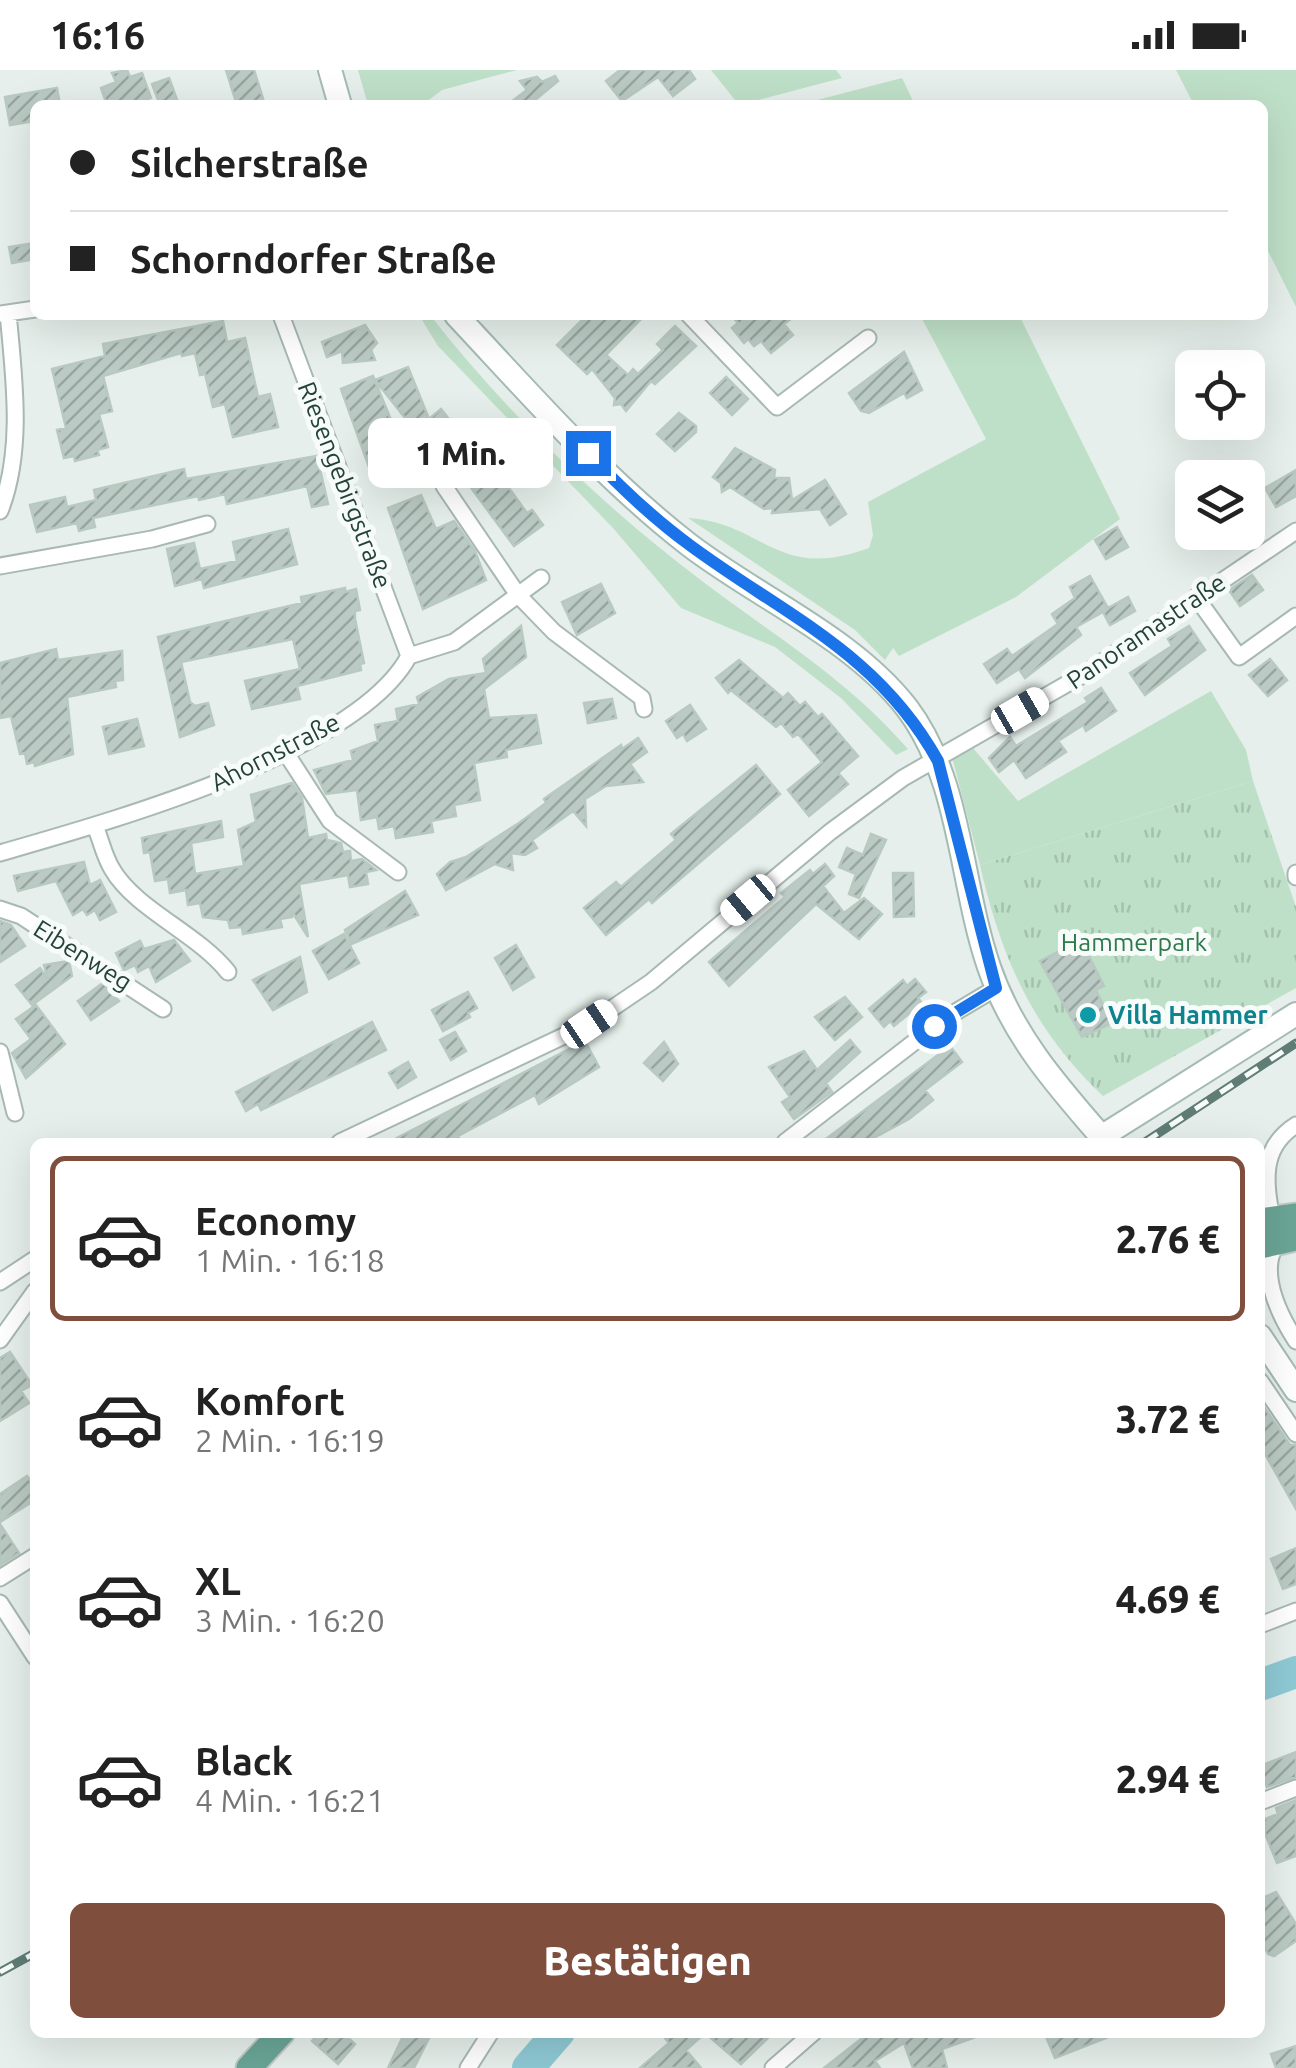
<!DOCTYPE html>
<html lang="de">
<head>
<meta charset="utf-8">
<style>
  :root { --surface:#fff; --page:#f6f6f6; --text:#222; --muted:#767676; --line:#e0e0e0; --accent:#804e3d }
  body { margin:0; font-family:Ubuntu,sans-serif; background:var(--page); color:var(--text); height:100vh; display:flex; flex-direction:column; font-size:38px; white-space:nowrap }
  * { box-sizing:border-box; margin:0 }
  p { font-size:32px; color:var(--muted) }
  .icon { flex:none; width:55px; height:55px; fill:none; stroke:currentColor; stroke-width:2; stroke-linecap:round; stroke-linejoin:round }
  .map { position:relative; flex:1; overflow:hidden }
  .details { position:absolute; left:30px; top:1068px; width:1235px; height:900px; display:flex; flex-direction:column; background:var(--surface); border-radius:15px; box-shadow:0 10px 40px #0002 }
  .details>* { flex:none }
  .banner { position:absolute; left:30px; top:30px; width:1238px; height:220px; border-radius:15px; box-shadow:0 10px 40px #0002; display:grid; align-content:center; height:220px; padding:0 40px; background:var(--surface) }
  .tools { position:absolute; left:1175px; top:280px; display:grid; gap:20px }
  .tools a { display:grid; place-items:center; width:90px; height:90px; border-radius:15px; background:var(--surface); box-shadow:0 10px 40px #0002; font-size:50px }
  .end { position:absolute; width:45px; height:45px; margin:-22px; border:12px solid #1a73e8; background:#fff; box-shadow:0 0 0 5px #fff }
  .from { border-radius:50% }
  .bubble { position:absolute; height:70px; border-radius:15px; background:var(--surface); box-shadow:0 10px 40px #0002; font-size:32px; font-weight:800; line-height:70px; text-align:center }
  .car { position:absolute; width:30px; height:60px; margin:-30px -15px; border-radius:12px; box-shadow:0 0 8px 2px #0007; background:linear-gradient(#fff 24%,#345 0 40%,#fff 0 76%,#345 0 86%,#fff 0) }
  .banner b { display:flex; align-items:center; gap:35px; height:95px; font-size:38px }
  .banner b+b { border-top:2px solid var(--line) }
  .banner i { width:25px; height:25px; background:var(--text) }
  ul { padding:18px 0 0; list-style:none }
  li { display:flex; align-items:center; gap:30px; height:165px; margin:0 20px 15px; padding:0 20px; border:5px solid transparent; border-radius:15px }
  li div { flex:1 }
  li b { display:block; font-size:38px }
  li em { font-style:normal; font-weight:800 }
  li.on { border-color:var(--accent) }
  li>.icon { width:90px; height:90px; stroke-width:1.5 }
  .cta { display:flex; gap:20px; margin-top:auto; padding:20px 40px }
  .cta a { flex:1; height:115px; border-radius:15px; background:var(--accent); color:#fff; font-size:40px; font-weight:800; line-height:115px; text-align:center }
  .status { display:flex; justify-content:space-between; align-items:center; height:70px; padding:0 50px; background:var(--surface); direction:ltr }
  .status svg { height:28px; fill:currentColor }
  .map>svg:first-child { display:block }
  .grass { fill:#bfe0c8 }
  .park { fill:url(#park-tufts) }
  .lines { fill:none; stroke-linecap:round; stroke-linejoin:round }
  .river { stroke:#8ec9d4; stroke-width:32 }
  .building { fill:url(#building-hatch); stroke:#b8c9c2; stroke-width:2.5 }
  .street-casing { stroke:#a8b8b2; stroke-width:19 }
  .secondary-casing { stroke:#a4bbb3; stroke-width:26 }
  .primary-casing { stroke:#c2cac8; stroke-width:29 }
  .street { stroke:#fff; stroke-width:15 }
  .secondary { stroke:#fff; stroke-width:22 }
  .primary { stroke:#6aa596; stroke-width:25 }
  .rail-casing { stroke:#5f7d75; stroke-width:9 }
  .rail { stroke:#f7fbf9; stroke-width:5; stroke-dasharray:15; stroke-linecap:butt }
  .route { stroke:#1a73e8; stroke-width:12 }
  .culture-dot { fill:#0f9aa8; stroke:#f7fbf9; stroke-width:4 }
  .labels { text-anchor:middle; dominant-baseline:central; stroke-width:10; stroke-linejoin:round; paint-order:stroke }
  .street-label { font-size:25px; fill:#24423a; stroke:#f7fbf9 }
  .park-label { font-size:25px; fill:#2d7a4b; stroke:#f7fbf9 }
  .culture-label { font-size:25px; font-weight:bold; fill:#0d838f; stroke:#f7fbf9; text-anchor:start }
</style>
</head>
<body>
<div class="status"><b>16:16</b><svg viewBox="0 0 49 12"><path d="M0 12V9h3v3zM5 12V6h3v6zM10 12V3h3v9zM15 12V0h3v12zM26 1h20v11H26zM47 4h2v5h-2z"/></svg></div>
<div class="map">
<svg width="1296" height="1998" viewBox="0 0 1296 1998">
  <defs>
    <pattern id="park-tufts" width="24" height="20" patternUnits="userSpaceOnUse" patternTransform="scale(2.5)"><rect width="24" height="20" fill="#bfe0c8"/><path d="M3 7l-1-3M5 7V3M7 7l1-3M15 17l-1-3M17 17v-4M19 17l1-3" fill="none" stroke="#a4c1ad"/></pattern>
    <pattern id="building-hatch" width="6" height="6" patternUnits="userSpaceOnUse" patternTransform="scale(2.5)"><rect width="6" height="6" fill="#bbcac4"/><path d="M-1 1l2-2M0 6l6-6M5 7l2-2" fill="none" stroke="#98a6a0"/></pattern>
  </defs>
  <rect width="100%" height="100%" fill="#e6efeb"/>
  <path class="grass" d="M358 0H517L442 20 422 35H368Z
    M711 0H836L842 8 739 35Z
    M1176 0H1296V237L1263 171 1262 35H1194Z
    M902 8 915 35H798Z
    M419 245H430C507 343 602 436 702 511 777 568 845 607 908 679L896 685 841 628 775 577 681 538 613 458 438 276Z
    M920 245H1019L1120 449 1016 527 899 586 893 578 885 590 855 560 688 448C765 453 776 512 869 478L873 465 868 432 986 369Z
    M1211 621 1246 680 1253 711 980 795 952 687 973 678 1018 731Z"/>
  <path class="park" d="M1253 711 1296 837V918L1103 1026C1033 960 1001 888 980 795Z"/>
  <g class="lines">
    <path class="river" d="M1260 1615 1296 1602
      M528 1998 559 1962"/>
  </g>
  <path class="building" d="M127 0 130 7 142 3 151 28 129 35H107L101 18 116 12 112 3Z
    M226 0H254L265 35H237Z
    M620 0H689L695 9 673 26 658 7 622 31 606 11Z
    M555 6 558 11 529 35H507L527 20 520 11 537 7 542 12Z
    M169 8 179 35H160L152 14Z
    M57 18 60 35H35V51L10 55 5 27Z
    M35 173V189L12 193 9 177Z
    M587 245 592 250 597 245H645L606 285 628 305 633 299 638 304 663 280 657 274 675 256 696 276 655 314 651 311 626 341 621 334 614 335 615 328 592 299 587 304 557 275Z
    M731 245H796L784 254 793 265 771 283 761 271 754 276 748 269 744 273 732 258 738 253Z
    M223 251 227 272 245 268 258 327 270 324 278 357 233 367 225 334 213 337 205 304 200 305 195 283 182 286 181 283 103 306 112 341 99 344 108 377 97 380 99 385 75 391 74 386 64 388 57 360 66 358 52 299 105 286 103 274Z
    M365 255 377 273 371 280 375 290 343 293 342 281 327 287 322 272Z
    M904 282 922 320 907 328 904 323 869 343 861 341 849 323Z
    M408 297 429 349 441 339 478 386 483 382 527 443 532 440 543 455 514 476 427 358 417 363 375 310Z
    M373 306 409 394 373 408 341 319Z
    M726 307 748 329 732 345 710 323Z
    M679 343 696 356V362L675 381 657 364Z
    M735 378 775 400 774 408H789L792 430 825 410 846 444 830 455 820 439 772 443 773 438 764 439 730 417 722 422 721 413 713 407Z
    M317 386 328 434 312 437 307 416 227 434 225 424 199 430 198 426 93 448 95 457 86 459 79 461 77 453 37 462 30 435 65 427 67 437 96 430 94 420 184 399 186 409Z
    M1296 400V426L1276 437 1265 418Z
    M421 425 436 459 454 451 475 481 486 510 423 539 388 438Z
    M1117 457 1128 477 1106 489 1095 470Z
    M288 459 297 494 204 518 202 509 175 516 167 479 194 473 200 499 237 491 233 472Z
    M1252 505 1263 520 1240 536 1229 520Z
    M1090 506 1108 538 1128 527 1135 541 1110 555 1103 542 1076 557 1081 565 1025 608 1019 599 997 613 984 594 1007 579 1012 586 1058 554 1052 544 1075 528 1070 517Z
    M601 514 615 543 577 565 562 532Z
    M345 518V522L356 519 360 540 355 541V549L364 593 360 594 361 600 297 616 300 629 252 639 245 611 300 599 293 569 181 592 190 632 195 636 208 633 214 655 180 667 158 567 302 533 301 527Z
    M521 556 526 587 484 619 489 648 536 645 541 673 506 680 507 687 474 693 480 730 454 735 456 746 431 751 433 762 396 768 394 756 379 759 377 747 361 750 357 720 326 724 314 700 353 690 351 681 378 671 375 655 398 651 396 639 419 634 417 627 449 609 486 603 483 589Z
    M1189 556 1205 580 1145 625 1130 603 1172 576 1168 569Z
    M56 579 58 590 122 581 123 610 115 611 116 617 67 627 73 684 35 696 34 692 27 694 25 683 20 684 11 646 0 648V593Z
    M1270 589 1287 610 1268 626 1249 605Z
    M739 590 783 628 788 623 800 636 805 632 818 647 822 644 858 686 838 703 848 714 809 746 788 720 822 692 798 664 793 667 781 653 776 657 731 620 728 623 716 608Z
    M1101 618 1116 641 1086 661 1083 655 1058 671 1066 682 1026 708 1014 690 999 702 989 688 1010 667 1016 676 1088 632 1085 628Z
    M612 629 616 648 588 653 584 633Z
    M690 635 706 659 687 671 683 664 677 668 666 651Z
    M137 649 144 676 109 684 103 657Z
    M638 668 647 682 630 694 643 712 606 716 585 729 586 756 573 741 532 770 537 778 525 785 511 783 513 800 495 794 446 820 437 804 450 792 466 787 519 753 546 733 544 729 621 675 622 679Z
    M756 695 780 724 652 833 649 829 606 865 584 838 616 812 621 817 676 770 671 764Z
    M292 713 302 728 308 768 326 764 327 770 341 773 343 782 350 781 351 791 362 789 376 800 366 802 368 814 350 817 348 805 299 814 308 867 291 840 292 847 280 849 282 857 243 864 242 857 230 858 228 850 203 847 200 833 188 835 186 820 170 823 168 809 155 811 150 782 144 783 142 768 221 751 223 767 191 773 195 804 244 796 238 760 256 752 251 725Z
    M871 764 886 770 859 828 849 824 856 804 839 797 847 778 863 785Z
    M84 792 90 815 100 810 116 842 100 850 95 840 87 845 83 839 73 845 56 811 18 821 14 806Z
    M825 794 834 806 823 816 844 843 864 828 882 844 859 869 816 834 729 916 709 892 785 827 781 823 810 800 813 804Z
    M893 803H913L914 846 894 847Z
    M405 821 418 845 352 874 345 860Z
    M0 851 11 855 25 876 0 892Z
    M344 864 359 893 329 909 313 881Z
    M174 870 190 891 156 912 149 896 138 902 135 895 124 900 116 883 140 871 144 879Z
    M1081 870 1104 916 1096 920 1110 949 1108 955 1082 967 1040 891Z
    M516 875 534 907 513 920 495 888Z
    M300 887 307 922 273 940 253 910Z
    M69 891 72 906 32 935 16 915 40 898 48 910 44 895Z
    M915 909 926 922 918 928 922 933 894 956 890 951 884 957 869 939 903 910 907 916Z
    M103 913 119 931 91 950 78 931Z
    M468 922 477 938 468 943 470 947 443 961 432 940Z
    M845 927 862 947 835 970 815 947Z
    M36 935 65 974 26 1008 12 983 31 969 16 949Z
    M372 952 386 980 261 1040 258 1034 246 1041 236 1022Z
    M455 962 466 981 451 990 440 970Z
    M850 970 860 982 826 1013 832 1022 794 1049 782 1032 790 1027 769 997 804 981 817 1000Z
    M585 971 599 997 539 1034 535 1025 458 1066 461 1072H389Z
    M664 972 678 994 663 1011 644 993Z
    M950 976 962 992 925 1020 933 1030 909 1049 866 1072H822Z
    M408 992 416 1007 398 1018 389 1003Z
    M10 1282 32 1315 21 1321 29 1333 0 1351V1288Z
    M1260 1331 1290 1375H1296V1439L1260 1375Z
    M27 1406 35 1418V1430L0 1452V1424Z
    M0 1454 19 1483 0 1495Z
    M1296 1478V1514L1283 1519 1271 1489Z
    M1296 1682V1707L1267 1717 1260 1696Z
    M1296 1730V1786L1277 1793 1260 1751 1278 1744 1276 1738Z
    M1276 1822 1296 1854V1871L1274 1886 1268 1884 1260 1869V1829Z
    M320 1962H342L355 1974 338 1994 312 1971Z
    M405 1962H432L414 1998H388Z
    M660 1962H774L741 1994 705 1963 686 1980 701 1998H640L669 1973Z
    M870 1962H983L984 1964 942 1979 947 1998H913L904 1973 875 1991 880 1998H824Z
    M1044 1962H1121L1055 1988Z
    M1296 1976V1998H1276L1271 1984Z"/>
  <g class="lines">
    <g class="street-casing">
      <path id="street" d="M0 244 35 239
        M281 245 409 586
        M689 245 777 337 868 268
        M444 416 518 525 554 562 642 628 644 639
        M0 441C24 380 14 308 8 243
        M0 496 152 469 207 454
        M1196 527 1239 587 1296 546
        M284 680 330 751 398 802
        M95 756C101 770 104 786 112 799 135 839 197 863 228 902
        M0 783C104 753 356 684 409 586L454 572 541 508
        M1296 803V807
        M0 839 21 846 163 939
        M0 982 15 1043
        M1296 1055C1253 1082 1269 1126 1275 1168 1276 1177 1271 1183 1270 1191 1266 1218 1282 1249 1296 1271
        M340 1072 589 954 651 912 830 762 903 708 1086 603 1296 461
        M785 1072 944 949 996 918
        M0 1212 35 1189
        M0 1270 35 1221
        M1260 1311 1296 1364
        M0 1508 35 1486
        M0 1533 35 1587
        M1260 1555 1296 1541
        M1260 1732 1296 1718
        M468 1998 491 1962
        M773 1998 814 1962"/>
    </g>
    <g class="secondary-casing">
      <path id="secondary" d="M330 0 340 35
        M456 245C530 324 603 408 688 474 758 528 852 567 907 638 962 711 960 813 989 897 1013 967 1059 1018 1106 1072
        M1101 1067 1296 944
        M1260 1266 1296 1320"/>
    </g>
    <g class="primary-casing">
      <path id="primary" d="M1260 1151 1296 1146
        M1260 1176 1296 1168
        M249 1998 282 1962"/>
    </g>
    <use href="#street" class="street"/>
    <use href="#secondary" class="secondary"/>
    <use href="#primary" class="primary"/>
    <g class="rail-casing">
      <path id="rail" d="M1145 1072 1296 973
        M0 1902 35 1883"/>
    </g>
    <use href="#rail" class="rail"/>
  </g>
  <g class="lines">
    <path class="route" d="M588 383C619 416 654 449 691 476 786 546 878 583 938 691L996 918 934 956"/>
  </g>
  <circle class="culture-dot" cx="1088" cy="945" r="10"/>
  <g class="labels">
    <g class="street-label">
      <text transform="translate(345 415) rotate(69)">Riesengebirgstraße</text>
      <text transform="translate(1146 561) rotate(-34)">Panoramastraße</text>
      <text transform="translate(275 682) rotate(-27)">Ahornstraße</text>
      <text transform="translate(83 885) rotate(32)">Eibenweg</text>
    </g>
    <g class="park-label">
      <text x="1134" y="872">Hammerpark</text>
    </g>
    <g class="culture-label">
      <text x="1108" y="945">Villa Hammer</text>
    </g>
  </g>
</svg>
<div class="tools">
<a><svg class="icon" aria-label="locate" viewBox="0 0 24 24"><circle cx="12" cy="12" r="6"/><path d="M12 2v4M12 18v4M2 12h4M18 12h4"/></svg></a>
<a><svg class="icon" aria-label="layers" viewBox="0 0 24 24"><path d="M12 4l9 5-9 5-9-5zM3 14l9 5 9-5"/></svg></a>
</div>
<i class="end from" style="left:934px;top:956px"></i>
<i class="end" style="left:588px;top:383px"></i>
<div class="bubble" style="left:368px;top:348px;width:185px">1 Min.</div>
<i class="car" style="left:1020px;top:641px;rotate:60deg"></i>
<i class="car" style="left:748px;top:830px;rotate:230deg"></i>
<i class="car" style="left:589px;top:954px;rotate:56deg"></i>
<div class="banner">
<b><i class="from"></i>Silcherstraße</b>
<b><i></i>Schorndorfer Straße</b>
</div>
<section class="details">
<ul>
<li class="on"><svg class="icon" aria-label="car" viewBox="0 0 24 24"><path d="M5 17H2v-5l4-1 3-4h7l3 4 3 1v5h-3M9 17h6M6 11h13"/><circle cx="7" cy="17" r="2"/><circle cx="17" cy="17" r="2"/></svg><div><b>Economy</b><p>1 Min. · 16:18</p></div><em>2.76 €</em></li>
<li><svg class="icon" aria-label="car" viewBox="0 0 24 24"><path d="M5 17H2v-5l4-1 3-4h7l3 4 3 1v5h-3M9 17h6M6 11h13"/><circle cx="7" cy="17" r="2"/><circle cx="17" cy="17" r="2"/></svg><div><b>Komfort</b><p>2 Min. · 16:19</p></div><em>3.72 €</em></li>
<li><svg class="icon" aria-label="car" viewBox="0 0 24 24"><path d="M5 17H2v-5l4-1 3-4h7l3 4 3 1v5h-3M9 17h6M6 11h13"/><circle cx="7" cy="17" r="2"/><circle cx="17" cy="17" r="2"/></svg><div><b>XL</b><p>3 Min. · 16:20</p></div><em>4.69 €</em></li>
<li><svg class="icon" aria-label="car" viewBox="0 0 24 24"><path d="M5 17H2v-5l4-1 3-4h7l3 4 3 1v5h-3M9 17h6M6 11h13"/><circle cx="7" cy="17" r="2"/><circle cx="17" cy="17" r="2"/></svg><div><b>Black</b><p>4 Min. · 16:21</p></div><em>2.94 €</em></li>
</ul>
<div class="cta"><a>Bestätigen</a></div>
</section>
</div>
</body>
</html>
